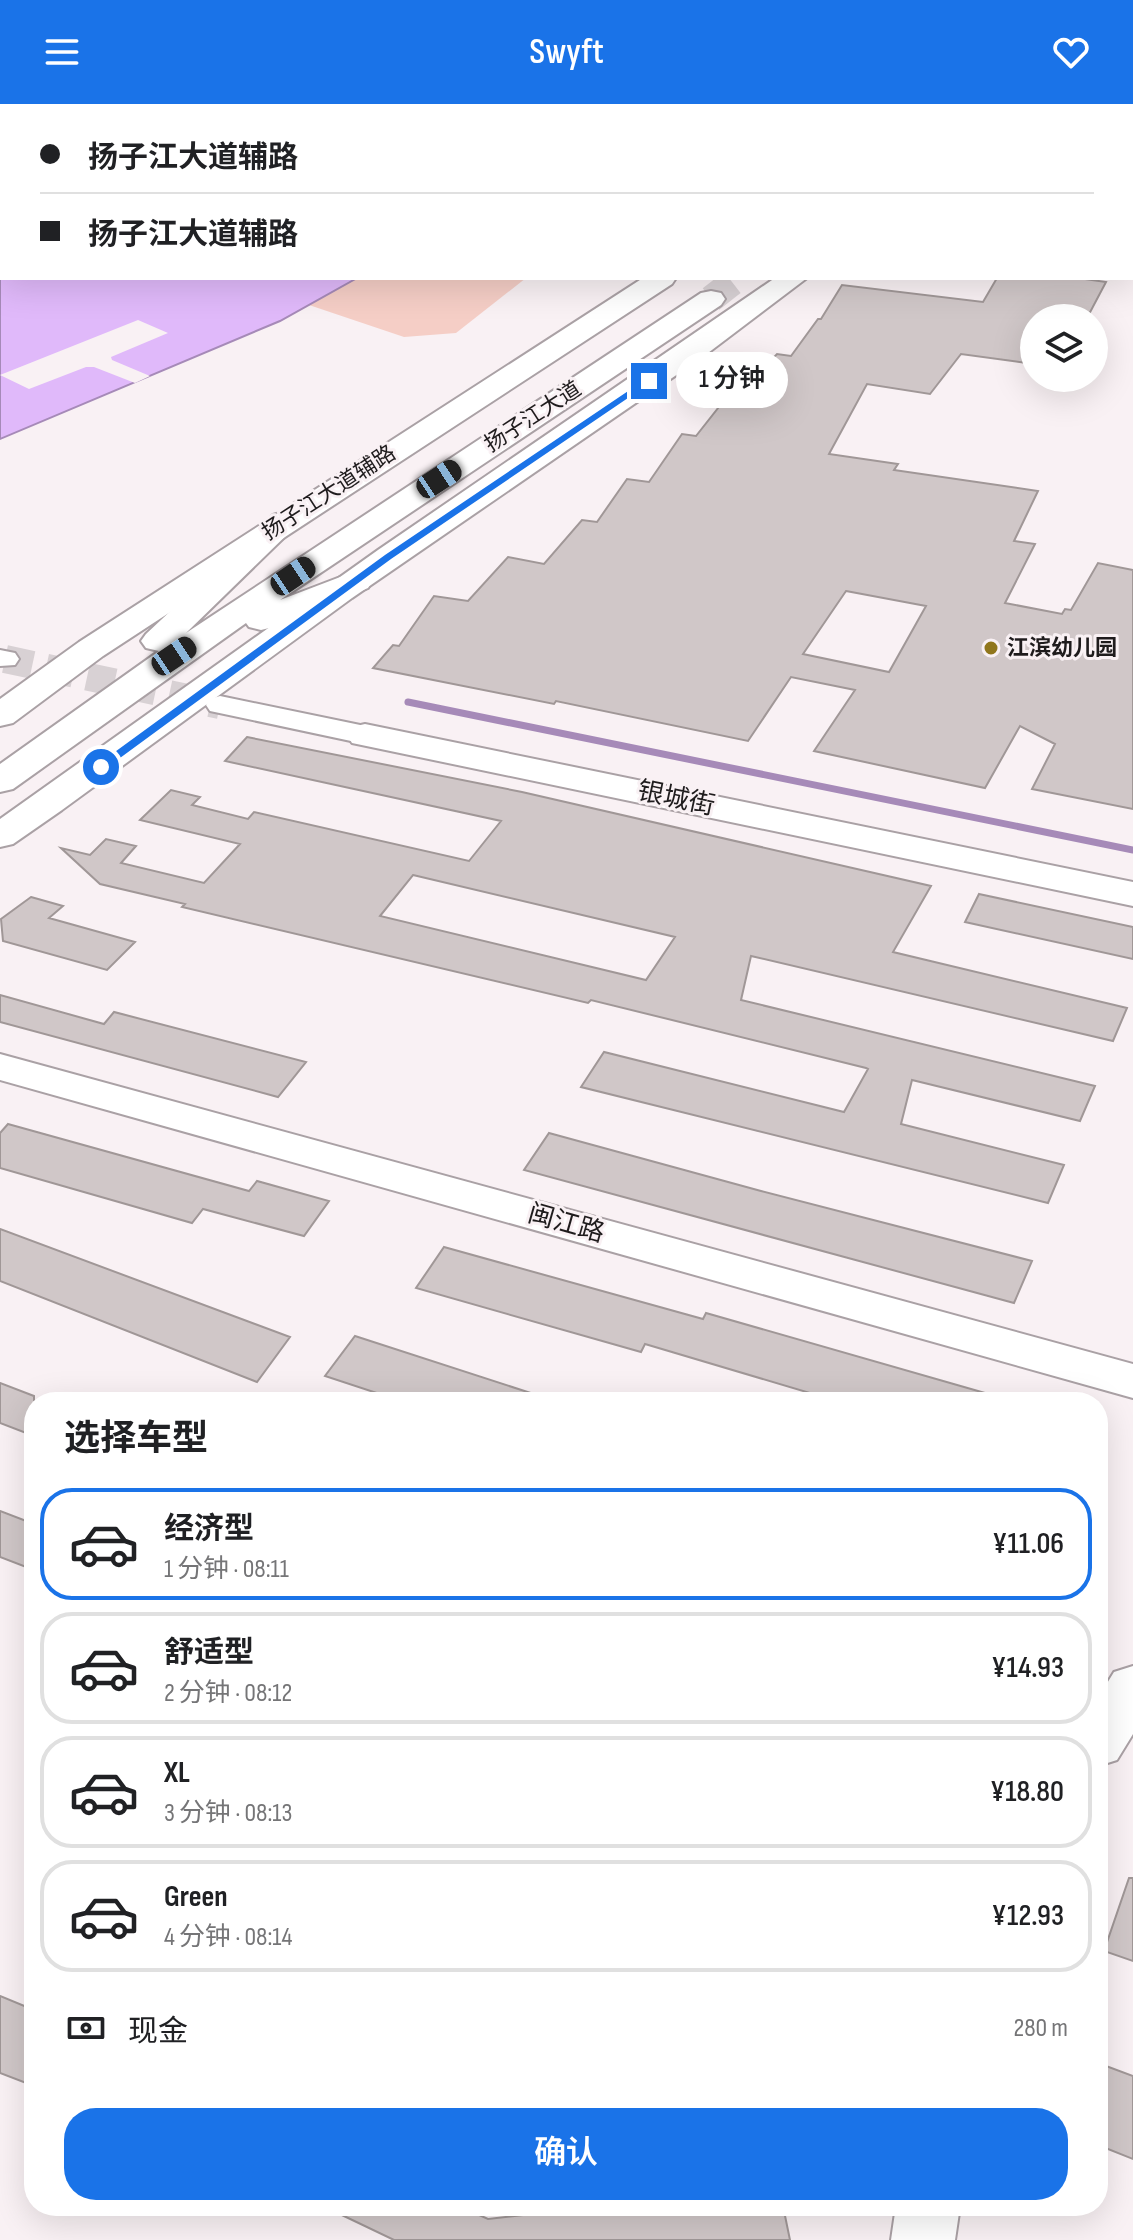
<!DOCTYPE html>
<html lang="zh">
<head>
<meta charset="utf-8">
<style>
  :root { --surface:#fff; --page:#f2f2f2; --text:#202124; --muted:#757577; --line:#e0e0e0; --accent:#1a73e8 }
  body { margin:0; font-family:"Sofia Sans Condensed","Noto Sans SC",sans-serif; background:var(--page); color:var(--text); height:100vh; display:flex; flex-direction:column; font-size:30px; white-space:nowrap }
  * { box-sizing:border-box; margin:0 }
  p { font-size:26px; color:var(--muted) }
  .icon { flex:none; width:44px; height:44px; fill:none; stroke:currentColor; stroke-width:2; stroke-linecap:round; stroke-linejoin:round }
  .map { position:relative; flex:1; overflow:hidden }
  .sheet { position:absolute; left:24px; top:1288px; width:1084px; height:824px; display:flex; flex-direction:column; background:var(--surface); border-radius:32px; box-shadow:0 8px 32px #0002 }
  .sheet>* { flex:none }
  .top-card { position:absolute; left:0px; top:0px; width:1134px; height:176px; box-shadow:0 8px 32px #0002; display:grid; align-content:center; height:176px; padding:0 40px; background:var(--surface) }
  .tools { position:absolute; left:1020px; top:200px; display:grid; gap:16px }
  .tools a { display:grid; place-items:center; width:88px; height:88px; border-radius:50%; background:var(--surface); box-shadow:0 8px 32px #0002; font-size:40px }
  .end { position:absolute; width:36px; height:36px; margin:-18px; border:10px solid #1a73e8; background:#fff; box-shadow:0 0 0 4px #fff }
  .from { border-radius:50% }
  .bubble { position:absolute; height:56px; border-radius:28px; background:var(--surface); box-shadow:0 8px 32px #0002; font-size:26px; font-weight:600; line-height:56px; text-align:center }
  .car { position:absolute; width:24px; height:48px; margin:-24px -12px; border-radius:10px; box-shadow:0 0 6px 2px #0007; background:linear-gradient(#222 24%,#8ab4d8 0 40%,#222 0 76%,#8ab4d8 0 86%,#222 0) }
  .top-card b { display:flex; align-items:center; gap:28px; height:76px; font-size:30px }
  .top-card b+b { border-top:2px solid var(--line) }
  .top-card i { width:20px; height:20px; background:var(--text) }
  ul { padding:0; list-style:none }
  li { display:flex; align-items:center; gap:24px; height:112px; margin:0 16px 12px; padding:0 24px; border:4px solid var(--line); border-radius:32px }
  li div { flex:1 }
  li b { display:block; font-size:30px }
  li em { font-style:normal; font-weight:600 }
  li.on { border-color:var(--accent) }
  li>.icon { width:72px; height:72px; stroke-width:1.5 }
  h2 { padding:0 40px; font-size:36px; line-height:96px }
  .pay { display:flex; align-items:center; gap:20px; height:88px; padding:0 40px; font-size:30px }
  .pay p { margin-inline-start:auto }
  .action { display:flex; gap:16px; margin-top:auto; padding:16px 40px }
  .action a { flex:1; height:92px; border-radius:32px; background:var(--accent); color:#fff; font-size:32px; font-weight:600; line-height:92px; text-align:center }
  header { display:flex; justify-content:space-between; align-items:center; height:104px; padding:0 40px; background:var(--accent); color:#fff; font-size:36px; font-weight:600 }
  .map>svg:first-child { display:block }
  .green { fill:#f5cec6 }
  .water { fill:#e0b9fa; stroke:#a68ab8; stroke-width:2 }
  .pier { fill:#f9f1f4 }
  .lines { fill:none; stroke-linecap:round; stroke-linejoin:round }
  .stream { stroke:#a68ab8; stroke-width:7 }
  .building { fill:#d0c7c8; stroke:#a09797; stroke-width:2; fill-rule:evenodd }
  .minor-tunnel { stroke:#d8d1d4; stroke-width:28; stroke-dasharray:28 14; stroke-linecap:butt }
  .trunk-tunnel { stroke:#d8d1d4; stroke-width:27; stroke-dasharray:27 13; stroke-linecap:butt }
  .minor-casing { stroke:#aaa1a5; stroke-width:4 }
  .tertiary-casing { stroke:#aaa1a5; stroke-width:4 }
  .secondary-casing { stroke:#aaa1a5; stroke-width:4 }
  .primary-casing { stroke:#aaa1a5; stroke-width:4 }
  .trunk-casing { stroke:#aaa1a5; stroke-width:4 }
  .minor { fill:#fff; fill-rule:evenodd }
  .tertiary { fill:#fff; fill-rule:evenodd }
  .secondary { fill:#fff; fill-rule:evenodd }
  .primary { fill:#fff; fill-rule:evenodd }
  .trunk { fill:#fff; fill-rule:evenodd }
  .route { fill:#1a73e8 }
  .poi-dot { fill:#90761c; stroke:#f9f1f4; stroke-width:3 }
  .labels { text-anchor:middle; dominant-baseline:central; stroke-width:6; stroke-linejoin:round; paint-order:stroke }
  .far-street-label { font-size:22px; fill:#1f1c1d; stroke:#f9f1f4 }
  .far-poi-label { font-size:22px; font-weight:bold; fill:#1f1c1d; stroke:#f9f1f4; text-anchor:start }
  .street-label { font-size:26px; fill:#1f1c1d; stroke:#f9f1f4 }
</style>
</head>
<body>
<header><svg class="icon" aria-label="menu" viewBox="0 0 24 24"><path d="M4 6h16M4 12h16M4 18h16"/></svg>Swyft<svg class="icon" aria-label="heart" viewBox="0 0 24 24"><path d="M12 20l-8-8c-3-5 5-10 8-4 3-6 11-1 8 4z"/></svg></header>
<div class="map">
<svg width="1133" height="2136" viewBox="0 0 1133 2136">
  <rect width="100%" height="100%" fill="#f9f1f4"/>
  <path class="green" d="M357 174H526L456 229 404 233 309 201Z"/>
  <path class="water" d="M0 0H665L2 2V174H357L280 217 0 335Z"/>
  <path class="pier" d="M138 216 168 229 111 253 112 256 150 272 135 279 94 263H86L29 285 0 271Z"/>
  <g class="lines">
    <path class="stream" d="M408 598 1133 746"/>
  </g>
  <path class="building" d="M997 174H1078L1106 178 1087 214H1034V260L961 250 930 290 867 280 829 350 898 360 894 366 1038 387 1014 437 1035 440 1005 499 1062 510 1065 505 1071 506 1098 459 1133 466V705L1032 685 1055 640 1020 622 985 684 814 647 855 586 791 573 748 637 556 597 554 600 373 564 393 541 399 542 434 492 468 497 508 453 544 460 582 416 597 418 627 375 649 378 682 330 696 332 730 289 738 291 777 250 791 252 818 215H821L842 181 983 198ZM846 487 926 502 889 568 803 550Z
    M247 633 522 688 931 782 893 848 1127 904 1113 937 751 852 741 896 1095 982 1080 1017 912 976 901 1020 1064 1061 1048 1099 581 983 604 948 844 1008 868 965 866 964 591 896 588 899 182 803 185 800 100 780 61 744 90 751 106 735 136 742 121 759 204 779 240 740 140 716 171 686 200 693 192 701 248 715 254 708 469 757 501 717 225 657ZM413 771 675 833 646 876 380 812Z
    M979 790 1133 823V855L965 818Z
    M31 793 63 802 49 814 135 838 107 866 3 837 1 815Z
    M0 891 104 920 114 908 306 958 278 993 0 918Z
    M8 1020 249 1087 257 1077 329 1097 304 1132 203 1105 192 1119 0 1064V1029Z
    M549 1029 761 1087 1032 1157 1014 1199 524 1066Z
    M0 1125 290 1233 257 1278 0 1177Z
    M444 1143 703 1215 706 1209 992 1291 991 1298H840L645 1240 641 1248 416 1184Z
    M355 1232 543 1293V1298H404L325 1272Z
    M0 1279 34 1292V1332L0 1319Z
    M0 1407 34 1420V1466L0 1453Z
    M1129 1774H1133V1857L1104 1847Z
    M0 1892 34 1906V1982L0 1969Z
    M1098 1959 1133 1972V2055L1098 2041Z
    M323 2102H459L488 2115 602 2102H783L790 2136H394Z"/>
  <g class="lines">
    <path class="minor-tunnel" d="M5 555 220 601"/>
    <path class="trunk-tunnel" d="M711 195 738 174"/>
    <g class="minor-casing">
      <path id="minor" d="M0 546 15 549 19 555 15 561 0 562Z
        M220 592 365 622 375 625 380 631 375 637 365 640 210 607 206 601 210 595Z"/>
    </g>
    <g class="tertiary-casing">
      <path id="tertiary" d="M365 620 1133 778V802L352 639 347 631 352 623Z
        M0 950 1133 1260V1294L0 976Z
        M1133 1562V1630L1117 1656 1098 1662V1594L1114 1568Z
        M896 2102H960L955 2136H891Z"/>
    </g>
    <g class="secondary-casing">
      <path id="secondary" d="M874 0H900L873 2Z
        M985 0H1010L984 2Z
        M643 174H676L672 180 103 552 13 619 0 622V595L79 538Z
        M775 174H807L704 252 352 494 62 706 13 740 0 743V715L378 446Z"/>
    </g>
    <g class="primary-casing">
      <path id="primary" d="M1132 104H1133V120H1132Z"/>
    </g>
    <g class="trunk-casing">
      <path id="trunk" d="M910 0H935L909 2Z
        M944 0H969L943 2Z
        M711 187 721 189 725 195 721 201 280 496 356 467 368 470 372 477 368 484 273 523 261 526 249 523 246 519 13 685 0 688V660L159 547 146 544 141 537 146 530 273 411 284 408 295 411 300 418 186 529 701 189Z"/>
    </g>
    <use href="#minor" class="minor"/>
    <use href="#tertiary" class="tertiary"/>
    <use href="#secondary" class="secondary"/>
    <use href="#primary" class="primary"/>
    <use href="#trunk" class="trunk"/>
  </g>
  <path class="route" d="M646 275 653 277 391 455 105 665H97V661L385 451Z"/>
  <circle class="poi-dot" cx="991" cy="544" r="8"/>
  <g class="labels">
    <g class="far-street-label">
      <text transform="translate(533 313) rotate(-33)">扬子江大道</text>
      <text transform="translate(329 389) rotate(-33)">扬子江大道辅路</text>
    </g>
    <g class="far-poi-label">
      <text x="1007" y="544">江滨幼儿园</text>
    </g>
    <g class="street-label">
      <text transform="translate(676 695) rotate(12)">银城街</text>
      <text transform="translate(566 1120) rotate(16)">闽江路</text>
    </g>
  </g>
</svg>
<div class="tools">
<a><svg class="icon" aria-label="layers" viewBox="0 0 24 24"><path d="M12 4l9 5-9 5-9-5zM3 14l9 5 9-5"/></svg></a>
</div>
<i class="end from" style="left:101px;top:663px"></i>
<i class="end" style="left:649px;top:277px"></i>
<div class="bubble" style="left:676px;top:248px;width:112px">1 分钟</div>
<i class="car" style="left:439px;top:375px;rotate:57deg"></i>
<i class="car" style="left:293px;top:472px;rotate:56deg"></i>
<i class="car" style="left:174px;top:552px;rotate:56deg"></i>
<div class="top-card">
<b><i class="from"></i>扬子江大道辅路</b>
<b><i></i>扬子江大道辅路</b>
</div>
<section class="sheet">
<h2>选择车型</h2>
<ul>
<li class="on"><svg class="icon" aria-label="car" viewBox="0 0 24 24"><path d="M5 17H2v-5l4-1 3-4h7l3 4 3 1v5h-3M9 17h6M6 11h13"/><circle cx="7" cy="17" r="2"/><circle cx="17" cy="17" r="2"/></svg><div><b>经济型</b><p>1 分钟 · 08:11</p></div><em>¥11.06</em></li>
<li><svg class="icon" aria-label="car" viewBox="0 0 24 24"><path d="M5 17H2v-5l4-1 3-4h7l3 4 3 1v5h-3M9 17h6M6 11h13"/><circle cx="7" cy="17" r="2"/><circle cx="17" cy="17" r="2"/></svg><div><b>舒适型</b><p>2 分钟 · 08:12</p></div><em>¥14.93</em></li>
<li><svg class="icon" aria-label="car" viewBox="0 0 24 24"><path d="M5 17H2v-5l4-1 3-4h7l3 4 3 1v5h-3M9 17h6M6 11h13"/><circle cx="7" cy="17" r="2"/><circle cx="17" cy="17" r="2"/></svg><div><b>XL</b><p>3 分钟 · 08:13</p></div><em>¥18.80</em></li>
<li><svg class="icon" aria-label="car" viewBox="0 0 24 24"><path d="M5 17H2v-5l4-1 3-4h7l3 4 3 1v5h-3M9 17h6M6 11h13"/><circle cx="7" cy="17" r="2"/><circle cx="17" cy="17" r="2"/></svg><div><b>Green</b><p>4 分钟 · 08:14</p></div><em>¥12.93</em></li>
</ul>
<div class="pay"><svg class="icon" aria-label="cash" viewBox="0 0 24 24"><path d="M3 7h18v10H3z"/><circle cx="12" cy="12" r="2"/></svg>现金<p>280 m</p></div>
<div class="action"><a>确认</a></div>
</section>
</div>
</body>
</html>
